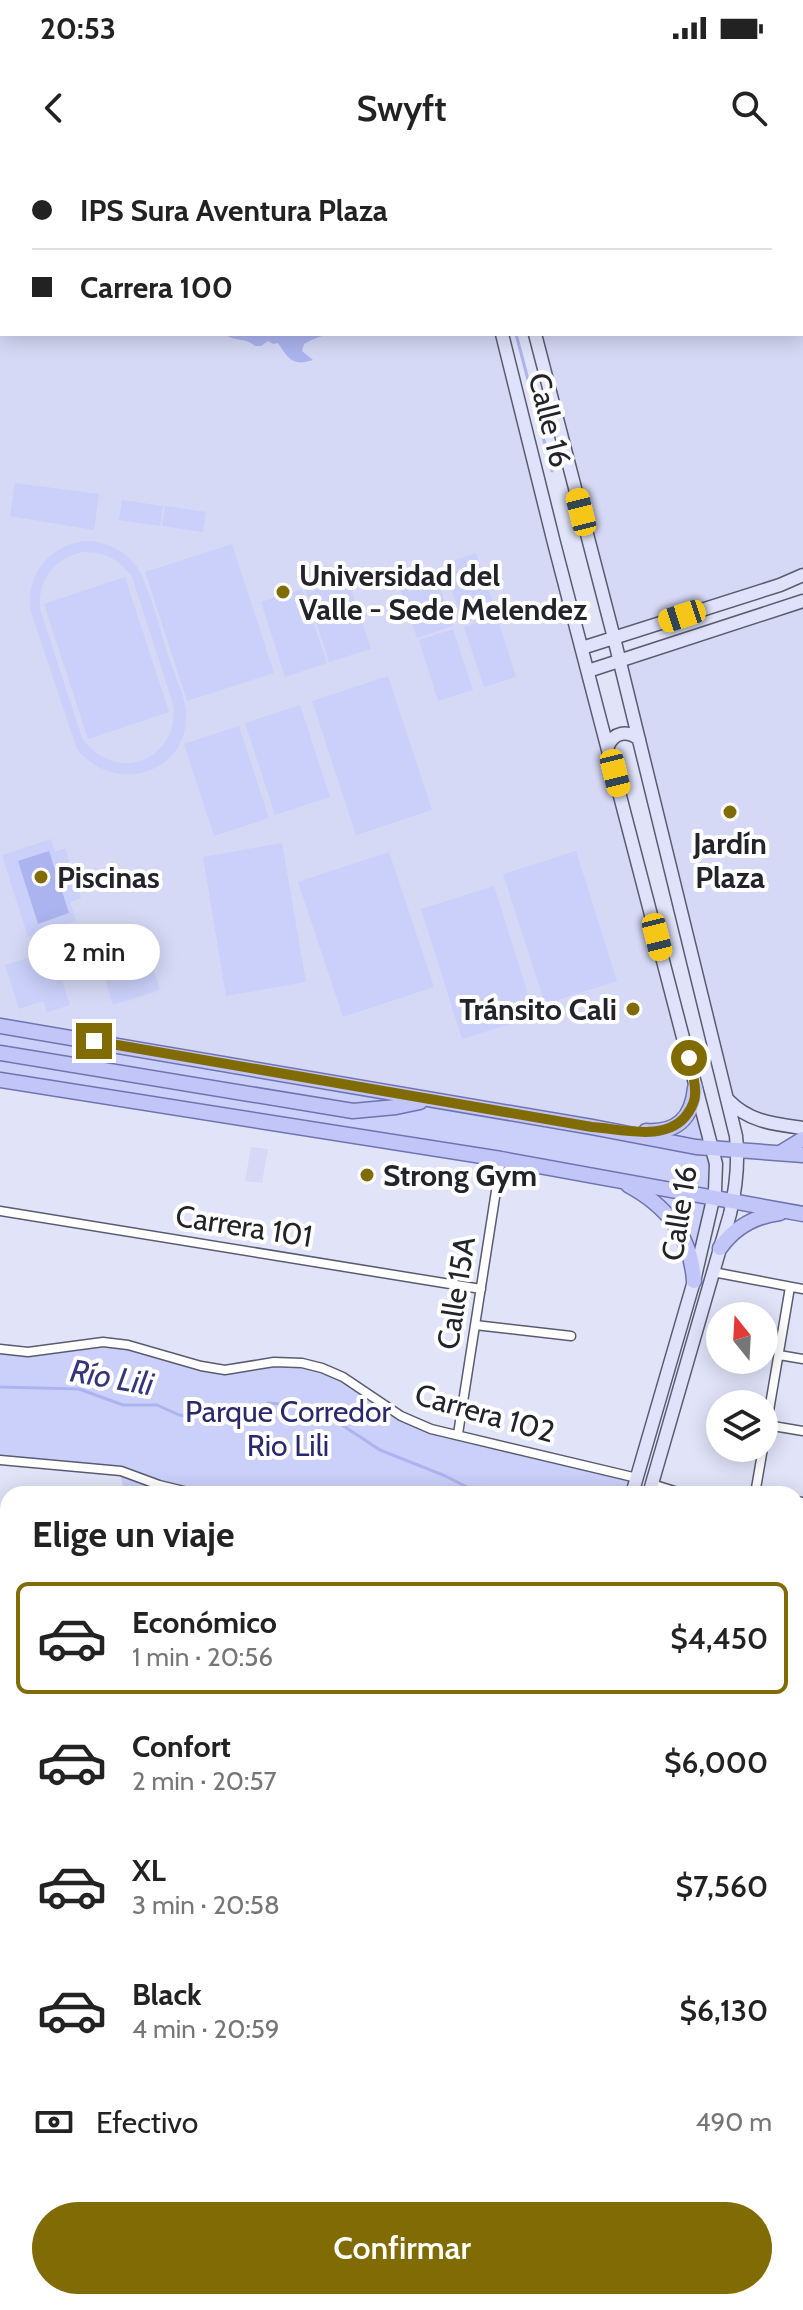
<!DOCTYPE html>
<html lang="es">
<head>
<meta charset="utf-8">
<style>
  :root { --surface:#fff; --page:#f6f6f6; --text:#222; --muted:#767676; --line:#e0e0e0; --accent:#816b05 }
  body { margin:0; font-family:Cabin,sans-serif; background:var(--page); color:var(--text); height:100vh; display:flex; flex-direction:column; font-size:30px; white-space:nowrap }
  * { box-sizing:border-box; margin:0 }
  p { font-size:26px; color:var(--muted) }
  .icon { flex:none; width:44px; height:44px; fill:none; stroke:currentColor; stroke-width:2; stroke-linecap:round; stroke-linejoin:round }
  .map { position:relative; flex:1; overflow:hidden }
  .sheet { position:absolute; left:0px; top:1326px; width:804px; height:824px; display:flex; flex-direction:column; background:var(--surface); border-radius:24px 24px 0 0; box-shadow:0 4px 20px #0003 }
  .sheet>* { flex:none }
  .banner { position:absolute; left:0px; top:0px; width:804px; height:176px; box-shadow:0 4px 20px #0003; display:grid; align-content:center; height:176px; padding:0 32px; background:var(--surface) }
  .needle { width:52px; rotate:342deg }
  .fabs { position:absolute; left:706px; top:1142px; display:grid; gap:16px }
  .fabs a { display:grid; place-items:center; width:72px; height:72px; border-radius:50%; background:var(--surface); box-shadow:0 4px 20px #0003; font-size:40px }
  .end { position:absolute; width:36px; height:36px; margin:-18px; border:10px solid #816b05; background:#fff; box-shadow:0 0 0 4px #fff }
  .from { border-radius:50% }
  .bubble { position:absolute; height:56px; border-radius:28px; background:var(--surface); box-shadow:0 4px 20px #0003; font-size:26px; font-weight:600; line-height:56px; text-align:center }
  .car { position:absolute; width:24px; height:48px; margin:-24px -12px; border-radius:10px; box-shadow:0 0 6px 2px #0007; background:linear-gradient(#f5c518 24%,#345 0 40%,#f5c518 0 76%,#345 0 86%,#f5c518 0) }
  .banner b { display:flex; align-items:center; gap:28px; height:76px; font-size:30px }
  .banner b+b { border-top:2px solid var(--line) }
  .banner i { width:20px; height:20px; background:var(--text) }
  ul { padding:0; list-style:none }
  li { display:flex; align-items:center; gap:24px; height:112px; margin:0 16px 12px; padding:0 16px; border:4px solid transparent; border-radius:12px }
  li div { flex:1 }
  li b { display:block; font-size:30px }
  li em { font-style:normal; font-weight:600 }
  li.on { border-color:var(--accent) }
  li>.icon { width:72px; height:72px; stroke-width:1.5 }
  h2 { padding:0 32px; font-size:36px; line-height:96px }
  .pay { display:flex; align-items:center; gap:20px; height:88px; padding:0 32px; font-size:30px }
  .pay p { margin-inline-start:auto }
  .action { display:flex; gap:16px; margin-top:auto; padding:16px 32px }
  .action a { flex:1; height:92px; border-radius:48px; background:var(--accent); color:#fff; font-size:32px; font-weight:600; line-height:92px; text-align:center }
  .status { display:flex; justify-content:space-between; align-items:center; height:56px; padding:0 40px; background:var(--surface); direction:ltr }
  .status svg { height:22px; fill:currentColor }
  header { display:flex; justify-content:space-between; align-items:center; height:104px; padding:0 32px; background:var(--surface); font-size:36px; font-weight:600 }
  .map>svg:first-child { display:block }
  .built { fill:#d5d9f5 }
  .green { fill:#cad0f9; fill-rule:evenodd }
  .water { fill:#acb4f0 }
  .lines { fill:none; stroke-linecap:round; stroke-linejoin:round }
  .stream { stroke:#acb4f0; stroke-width:3 }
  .street-casing { stroke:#595c6e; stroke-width:11 }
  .secondary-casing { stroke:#595c6e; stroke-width:15 }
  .primary-casing { stroke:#6e74ad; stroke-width:17 }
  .street { stroke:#fff; stroke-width:8 }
  .secondary { stroke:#e0e2fb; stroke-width:12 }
  .primary { stroke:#c1c5f8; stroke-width:14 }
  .route { stroke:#816b05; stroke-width:10 }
  .poi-dot { fill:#816b05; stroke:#fff; stroke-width:3 }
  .labels { text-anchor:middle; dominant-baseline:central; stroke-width:8; stroke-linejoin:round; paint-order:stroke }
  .street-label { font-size:30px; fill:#23242b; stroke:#fff }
  .poi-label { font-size:30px; font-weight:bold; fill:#23242b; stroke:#fff; text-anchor:start }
  .park-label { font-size:30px; fill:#2b296e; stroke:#fff }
  .water-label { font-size:32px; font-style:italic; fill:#35357b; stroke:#fff }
</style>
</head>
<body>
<div class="status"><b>20:53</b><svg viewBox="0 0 49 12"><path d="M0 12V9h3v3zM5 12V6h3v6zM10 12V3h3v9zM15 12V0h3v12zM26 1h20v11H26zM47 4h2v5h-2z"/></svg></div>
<header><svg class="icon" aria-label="back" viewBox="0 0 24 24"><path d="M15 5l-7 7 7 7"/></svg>Swyft<svg class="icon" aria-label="search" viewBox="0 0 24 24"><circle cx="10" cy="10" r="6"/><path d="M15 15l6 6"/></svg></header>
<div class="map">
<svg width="803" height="2150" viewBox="0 0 803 2150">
  <rect width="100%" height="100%" fill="#e1e4f9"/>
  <path class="built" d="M0 0H459L460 2H2V174H502L689 898 690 951 650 971 0 866Z
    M488 0H803V415L614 478 535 174H802V2H489Z
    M803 441V968L763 962 726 937 619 501Z
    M251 987 268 989 262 1023 245 1021Z"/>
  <path class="green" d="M15 323 99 334 94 370 10 356Z
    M122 340 163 346 160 366 119 360Z
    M165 346 206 352 203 372 162 366Z
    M89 381C110 383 125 391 137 407 152 433 160 471 170 500 175 517 185 535 186 553 189 615 113 635 77 589L31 452C25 413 51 383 89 381ZM82 392C104 391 120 399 132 417L174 547C176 603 114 624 82 578L40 449C38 419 54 399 82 392Z
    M232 384 274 513 187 541 145 412Z
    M476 393 496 452 463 463 443 404Z
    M433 408 453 466 417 478 397 419Z
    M346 414 371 489 329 502 305 428Z
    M125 417 169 552 88 579 44 444Z
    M302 429 327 503 285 517 261 442Z
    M497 456 516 517 484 527 464 467Z
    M453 469 473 530 438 541 419 480Z
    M388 516 432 650 356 675 312 541Z
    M300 545 330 637 275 655 245 563Z
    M239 566 269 658 214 676 184 584Z
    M51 679 55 692 65 688 81 738 70 742 76 761 28 777 2 695Z
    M282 683 306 822 226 836 203 697Z
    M576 691 617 821 545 844 503 714Z
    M389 692 434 827 343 857 298 722Z
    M494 726 535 856 462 879 421 749Z
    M146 785 160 830 113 845 99 800Z
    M28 798 32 809 56 801 70 845 47 852 43 841 19 849 5 805Z
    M0 866 592 967 661 971 694 942 716 1004 694 1121 683 1076 617 1019 0 920Z
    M103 1182 225 1210 274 1202 322 1208 401 1256 431 1269 637 1318 632 1334H196L159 1325 161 1334H124L120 1311 0 1300V1189L28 1192Z
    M796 1413 803 1416V1604L796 1595Z"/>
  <path class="water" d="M225 174H346C339 177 336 175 328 175 319 176 311 180 304 184L302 191 313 200C292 207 288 198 278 183L273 184 268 181 261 186H255C246 177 233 182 225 174Z
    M49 691 69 753 38 764 18 701Z"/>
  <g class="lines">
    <path class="stream" d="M470 0 471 2
      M516 174 552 311
      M0 1227 79 1229 123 1245H157L179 1255 212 1258 243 1253 269 1243 295 1245 336 1261 380 1290 443 1315 481 1334
      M796 1506 803 1511"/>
    <g class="street-casing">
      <path id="street" d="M0 1051 481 1129
        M713 1112 803 1129
        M475 1165 571 1176
        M0 1189 28 1192 103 1182 128 1185 201 1206 225 1210 274 1202 302 1203 322 1208 343 1217 401 1256 431 1269 637 1318
        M779 1195 803 1199
        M767 1265 803 1271
        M458 1274 501 999
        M764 1280 790 1127
        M0 1300 121 1311 159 1325 196 1334
        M652 1324 684 1334
        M755 1334 763 1288
        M796 1341 803 1342
        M796 1413 803 1416
        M0 1530 8 1529
        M796 1595 803 1604
        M796 1711 803 1705
        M0 1846 8 1845
        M0 1878V1933
        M761 2142 768 2150
        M47 2150 51 2142
        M203 2150 205 2142
        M367 2150 370 2142
        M523 2150 525 2142
        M694 2150 695 2142"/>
    </g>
    <g class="secondary-casing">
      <path id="secondary" d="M459 0 460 2
        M488 0 489 2
        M502 174 554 383 716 1004 715 1031 694 1121 632 1334
        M535 174 614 478 736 976C739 1003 736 1028 730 1054L649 1334
        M582 488 780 425 803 415
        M588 511 803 441
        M608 586C614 572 627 570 639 579
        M728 940C749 962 774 964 803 968
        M0 1689 8 1688
        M796 1904 803 1913
        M796 1935 803 1943"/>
    </g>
    <g class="primary-casing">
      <path id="primary" d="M0 866 592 967 696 987 803 995
        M0 893 353 951 396 947 420 942
        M0 920 501 999 803 1054
        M646 971C676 973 692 959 695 928
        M780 993 803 979
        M628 1025C667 1046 691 1076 694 1121
        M720 1088C735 1067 755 1056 780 1053"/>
    </g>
    <use href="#street" class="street"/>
    <use href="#secondary" class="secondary"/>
    <use href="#primary" class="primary"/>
  </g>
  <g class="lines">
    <path class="route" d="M94 881 592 967C622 969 668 983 688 953 693 946 696 939 695 930 695 919 691 908 689 898"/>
  </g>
  <g class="poi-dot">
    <circle cx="283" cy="432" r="8"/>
    <circle cx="730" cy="652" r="8"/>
    <circle cx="41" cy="717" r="8"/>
    <circle cx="633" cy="849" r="8"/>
    <circle cx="367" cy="1015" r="8"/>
  </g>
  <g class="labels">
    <g class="street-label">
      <text transform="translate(550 260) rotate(76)">Calle 16</text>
      <text transform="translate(679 1053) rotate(-81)">Calle 16</text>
      <text transform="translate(244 1066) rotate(9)">Carrera 101</text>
      <text transform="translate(456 1133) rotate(-81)">Calle 15A</text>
      <text transform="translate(485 1253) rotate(16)">Carrera 102</text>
    </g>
    <g class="poi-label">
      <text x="299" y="415">Universidad del<tspan x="299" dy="34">Valle - Sede Melendez</tspan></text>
      <text x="730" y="683" text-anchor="middle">Jardín<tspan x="730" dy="34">Plaza</tspan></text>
      <text x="57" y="717">Piscinas</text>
      <text x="617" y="849" text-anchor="end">Tránsito Cali</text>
      <text x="383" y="1015">Strong Gym</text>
    </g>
    <g class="park-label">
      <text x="288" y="1251">Parque Corredor<tspan x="288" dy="34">Rio Lili</tspan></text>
    </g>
    <g class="water-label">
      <text transform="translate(112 1217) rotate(10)">Río Lili</text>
    </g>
  </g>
</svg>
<div class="fabs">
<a><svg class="needle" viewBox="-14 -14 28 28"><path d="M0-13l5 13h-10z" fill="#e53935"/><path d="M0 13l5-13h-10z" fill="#767676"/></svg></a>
<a><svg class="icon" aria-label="layers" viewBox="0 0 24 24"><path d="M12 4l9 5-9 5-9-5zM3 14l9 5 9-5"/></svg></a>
</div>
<i class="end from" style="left:689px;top:898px"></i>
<i class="end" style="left:94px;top:881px"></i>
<div class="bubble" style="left:28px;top:764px;width:132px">2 min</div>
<i class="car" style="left:581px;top:352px;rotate:346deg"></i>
<i class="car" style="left:682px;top:456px;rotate:252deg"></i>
<i class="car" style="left:615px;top:613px;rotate:166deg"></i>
<i class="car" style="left:657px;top:777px;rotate:166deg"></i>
<div class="banner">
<b><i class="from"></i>IPS Sura Aventura Plaza</b>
<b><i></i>Carrera 100</b>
</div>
<section class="sheet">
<h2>Elige un viaje</h2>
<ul>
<li class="on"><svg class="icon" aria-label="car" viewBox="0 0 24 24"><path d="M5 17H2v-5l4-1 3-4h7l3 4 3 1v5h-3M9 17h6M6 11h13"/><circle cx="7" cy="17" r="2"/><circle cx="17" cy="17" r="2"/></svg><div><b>Económico</b><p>1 min · 20:56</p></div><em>$4,450</em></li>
<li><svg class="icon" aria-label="car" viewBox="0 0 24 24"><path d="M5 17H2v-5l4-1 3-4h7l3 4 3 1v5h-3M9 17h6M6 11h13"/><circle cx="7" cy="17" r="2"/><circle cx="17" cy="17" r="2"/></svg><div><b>Confort</b><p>2 min · 20:57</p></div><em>$6,000</em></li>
<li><svg class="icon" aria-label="car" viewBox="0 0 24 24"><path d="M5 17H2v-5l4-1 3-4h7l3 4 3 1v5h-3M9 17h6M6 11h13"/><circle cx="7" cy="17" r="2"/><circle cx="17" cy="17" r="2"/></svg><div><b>XL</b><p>3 min · 20:58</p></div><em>$7,560</em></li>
<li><svg class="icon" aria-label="car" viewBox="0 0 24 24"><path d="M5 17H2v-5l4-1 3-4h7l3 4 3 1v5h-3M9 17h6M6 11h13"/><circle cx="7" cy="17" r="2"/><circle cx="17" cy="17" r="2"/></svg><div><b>Black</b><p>4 min · 20:59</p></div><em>$6,130</em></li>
</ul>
<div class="pay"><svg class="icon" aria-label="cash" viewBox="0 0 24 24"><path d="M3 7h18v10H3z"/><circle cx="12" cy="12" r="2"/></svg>Efectivo<p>490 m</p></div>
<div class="action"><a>Confirmar</a></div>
</section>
</div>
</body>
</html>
